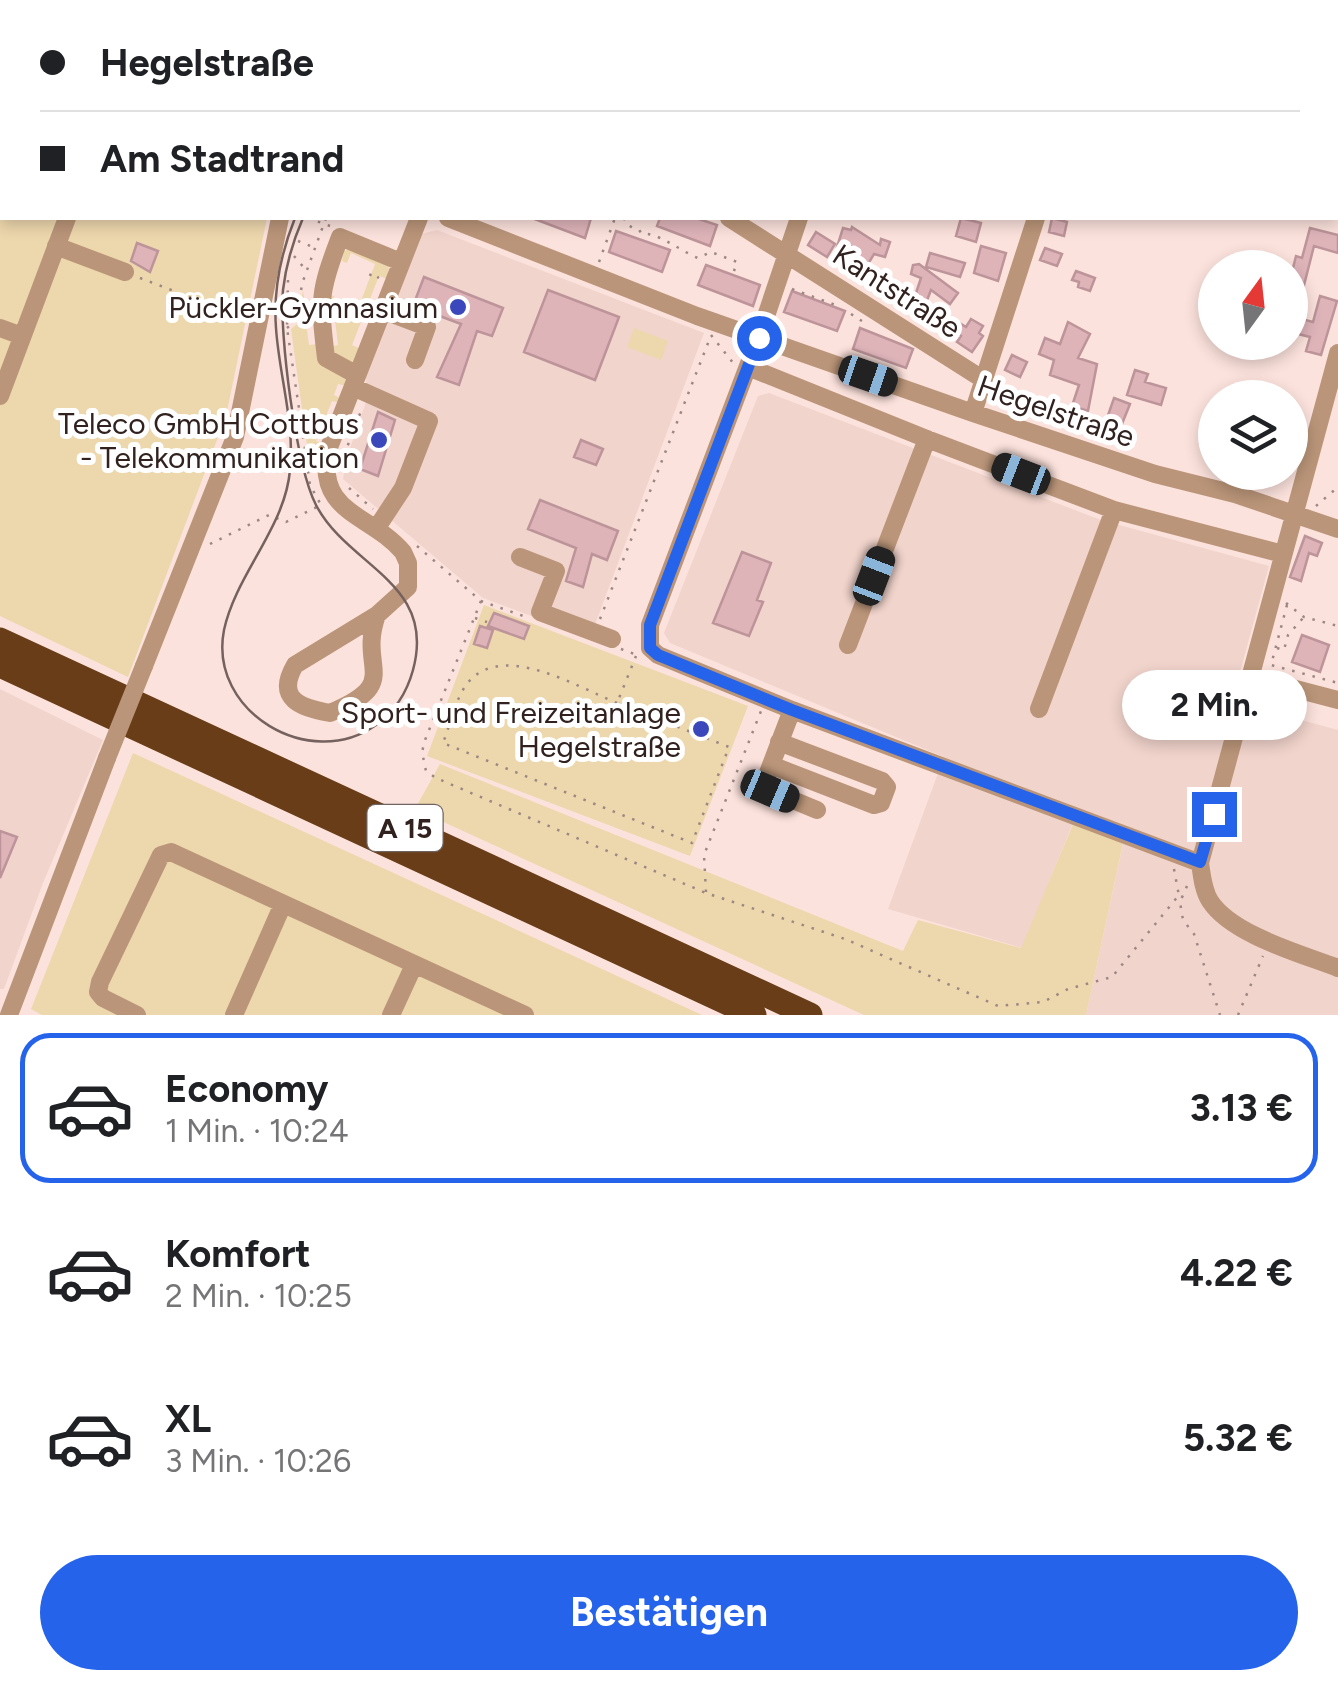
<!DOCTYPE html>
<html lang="de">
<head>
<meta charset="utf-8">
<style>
  :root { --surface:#fff; --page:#f6f6f6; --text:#202124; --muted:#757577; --line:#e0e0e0; --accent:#2563eb }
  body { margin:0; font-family:Figtree,sans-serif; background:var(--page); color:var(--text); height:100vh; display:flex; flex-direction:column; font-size:38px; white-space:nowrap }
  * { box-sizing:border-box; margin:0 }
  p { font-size:32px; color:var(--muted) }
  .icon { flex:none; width:55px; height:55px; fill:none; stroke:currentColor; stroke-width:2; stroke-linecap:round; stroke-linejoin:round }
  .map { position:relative; height:1015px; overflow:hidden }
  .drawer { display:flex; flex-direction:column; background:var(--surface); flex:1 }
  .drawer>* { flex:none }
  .guide { position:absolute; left:0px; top:0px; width:1340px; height:220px; box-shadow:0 5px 15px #0003; display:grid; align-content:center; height:220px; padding:0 40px; background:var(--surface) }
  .needle { width:65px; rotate:15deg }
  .buttons { position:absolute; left:1198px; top:250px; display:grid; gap:20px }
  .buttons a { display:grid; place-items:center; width:110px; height:110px; border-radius:50%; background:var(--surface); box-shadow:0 5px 15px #0003; font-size:50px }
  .end { position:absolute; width:45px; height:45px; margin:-22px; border:12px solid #2563eb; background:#fff; box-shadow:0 0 0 5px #fff }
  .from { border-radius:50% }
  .bubble { position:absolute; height:70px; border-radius:35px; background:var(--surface); box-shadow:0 5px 15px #0003; font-size:32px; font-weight:700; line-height:70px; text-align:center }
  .car { position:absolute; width:30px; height:60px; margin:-30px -15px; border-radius:12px; box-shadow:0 0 8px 2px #0007; background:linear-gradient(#222 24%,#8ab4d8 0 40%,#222 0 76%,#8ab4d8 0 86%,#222 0) }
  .guide b { display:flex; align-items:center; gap:35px; height:95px; font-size:38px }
  .guide b+b { border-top:2px solid var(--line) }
  .guide i { width:25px; height:25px; background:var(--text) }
  ul { padding:18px 0 0; list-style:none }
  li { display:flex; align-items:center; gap:30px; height:150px; margin:0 20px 15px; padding:0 20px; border:5px solid transparent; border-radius:30px }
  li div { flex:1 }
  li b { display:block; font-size:38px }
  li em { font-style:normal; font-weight:700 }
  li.active { border-color:var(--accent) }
  li>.icon { width:90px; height:90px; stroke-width:1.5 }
  .primary-button { display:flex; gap:20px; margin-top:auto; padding:20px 40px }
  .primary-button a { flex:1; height:115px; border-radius:60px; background:var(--accent); color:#fff; font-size:40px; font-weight:700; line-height:115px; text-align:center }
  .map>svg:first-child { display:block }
  .built { fill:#f1d4cc }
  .green { fill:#edd7ad; fill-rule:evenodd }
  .building { fill:#deb4b9; stroke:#bc9499; stroke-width:2.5 }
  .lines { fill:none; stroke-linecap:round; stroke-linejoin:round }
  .path { stroke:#9c8783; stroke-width:2.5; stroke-dasharray:2.5 8; stroke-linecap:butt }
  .minor { stroke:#ba9579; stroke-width:18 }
  .highway { stroke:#683d17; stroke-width:25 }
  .tram { stroke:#75625e; stroke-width:2.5 }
  .minor-bridge { stroke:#ba9579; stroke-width:18 }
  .route { stroke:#2563eb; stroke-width:12 }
  .poi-dot { fill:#3b48bb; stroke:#fff; stroke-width:4 }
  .labels { text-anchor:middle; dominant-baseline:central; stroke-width:10; stroke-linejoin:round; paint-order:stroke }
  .shield { fill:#fff; stroke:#6f6462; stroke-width:2.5 }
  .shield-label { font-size:28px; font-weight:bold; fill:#31221f }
  .street-label { font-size:30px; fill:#31221f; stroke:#fff }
  .poi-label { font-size:30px; fill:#31221f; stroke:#fff; text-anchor:end }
</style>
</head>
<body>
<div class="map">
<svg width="1338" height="1015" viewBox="0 0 1338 1015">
  <rect width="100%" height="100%" fill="#fce2dc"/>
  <path class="built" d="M437 230 704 333 590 638 483 598 343 479 346 460 366 402V374L421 234Z
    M769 393 1101 520 1269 566 1232 701 1338 730V1015H1086L1123 844 1072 825 1022 948 888 909 944 757 670 643 664 633 758 396Z
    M0 689 103 740 43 883 4 989H0Z"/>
  <path class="green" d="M0 0H140L2 2V25Z
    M0 94 2 218H267L226 416 128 677 0 616Z
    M349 249 389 264 388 279 379 276 352 345 361 349 358 357 353 362 338 361 329 347 338 345 334 312 325 313 329 295 334 296 331 306 356 314 375 264 351 253 347 263 342 261 344 251Z
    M303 290 306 315 315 314V322L306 323 309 345 318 344 346 379 347 386 338 384 334 395 342 399 341 403 332 401 316 441 324 444 320 462 309 460 291 329 297 324Z
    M634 328 668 341 661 360 627 347Z
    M484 605 748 706 690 856 427 756ZM493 613 528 626 524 639 489 626Z
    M133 753 702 1015H42L31 1009Z
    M440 764 903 951 918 920 1021 948 1073 824 1123 843 1086 1015H864L415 809Z"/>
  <path class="building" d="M532 218H591L585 238Z
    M660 218H696L717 225 710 246 657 226Z
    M961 218 981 223 976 242 956 236Z
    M1052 218 1067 222 1064 236 1049 232Z
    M852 227 880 245 881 239 890 242 885 257 874 254 862 274 850 267 858 254 837 247 843 228 851 230Z
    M1310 228 1338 235V253L1314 246 1302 293 1290 289V280L1296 256 1302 258Z
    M616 231 670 250 662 272 609 252Z
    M816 232 835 244 827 257 808 245Z
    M137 243 158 251 150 272 131 261Z
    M981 246 1006 253 998 281 974 273Z
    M1045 248 1062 254 1057 266 1040 260Z
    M930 253 965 263 960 277 926 267Z
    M919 264 958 293 950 304 931 290 926 303 914 299 921 278 911 274 913 265Z
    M706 265 760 285 753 306 698 285Z
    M1076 271 1095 278 1090 291 1078 287 1079 282 1072 280Z
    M424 277 503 308 492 336 477 331 459 385 437 377 461 324 413 306Z
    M548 290 619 317 595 380 524 352Z
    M792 291 845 311 837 331 784 312Z
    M1320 296 1337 301 1321 355 1306 351 1310 337 1290 332V316L1313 322Z
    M971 319 983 326 979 333 983 336 972 352 957 342 961 336 953 331 958 322 966 327Z
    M1068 322 1090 334 1078 358 1097 364 1088 411 1072 406 1079 385 1050 375 1054 360 1039 354 1045 338 1060 344Z
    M860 328 913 349 906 368 853 349Z
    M1012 355 1027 362 1020 377 1005 370Z
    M1135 370 1148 374 1145 382 1166 388 1161 405 1127 395Z
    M1114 398 1130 404 1122 424 1107 418Z
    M378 412 395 420 378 476 360 469Z
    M581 440 603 449 596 465 574 457Z
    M540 500 618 531 607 560 592 554 583 587 566 581 576 548 528 529Z
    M1305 536 1322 543 1317 556 1309 553 1301 581 1290 577Z
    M742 552 771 563 757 600 763 602 749 636 713 623Z
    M494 613 529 626 524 639 488 626Z
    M480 626 493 630 487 648 474 644Z
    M1302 635 1329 645 1320 672 1292 662Z
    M0 831 17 837 0 878Z"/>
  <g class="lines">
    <path class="path" d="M1330 0 1334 2
      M530 2V0
      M1177 2 1178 0
      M1338 5V6
      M0 98 2 99
      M0 194 2 193
      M308 218 330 226
      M624 218 627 225 639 230 642 234C658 232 680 251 698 258L711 252 737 262 733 274
      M298 241 313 247
      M294 256 306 270
      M599 262 615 218
      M370 276 371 273 379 278
      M140 278 239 316 243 321
      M288 280 287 328 307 462 313 463
      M792 289 841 307
      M851 314 865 323
      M287 328 294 322 303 281 326 218
      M711 335 734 364
      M344 455 363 406
      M349 488 373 509
      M1316 506 1338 487
      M210 544 269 515 286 522 321 505 310 485 307 464
      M417 546 481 601 526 617
      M481 601 425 740 422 752 426 771 436 778 706 893 845 939 998 1006 1043 1002 1068 989 1112 977 1179 895
      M1286 603 1304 617 1338 626
      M1287 605 1271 665 1338 683
      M475 618 487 622
      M600 619 710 338
      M1277 648 1284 650 1288 635 1304 617
      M621 649 637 655
      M617 703C577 687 500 639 466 685 455 701 450 725 443 743L692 843 729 747 617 703 636 656
      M1174 869 1179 896
      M1187 886 1180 902 1183 920 1194 934 1220 1015
      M706 892 704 855 761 711
      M1238 1015 1263 956"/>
    <path class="minor" d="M149 2 150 0
      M360 2V0
      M401 2 402 0
      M868 2 869 0
      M1104 2 1105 0
      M0 42 2 43
      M0 80 2 81
      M448 218 697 316 973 413 1155 474 1235 494 1338 529
      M729 218 984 380
      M799 218 759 337 650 625V648L658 655 792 710 1200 863
      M56 246 125 272
      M382 310 427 327 415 360
      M0 328 22 336
      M1338 353 1200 863C1202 876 1203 890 1210 901 1232 935 1302 954 1338 968
      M748 367 927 439 1114 510 1283 554
      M357 375 326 358C319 300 319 292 340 237L401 262
      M353 387 429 421 403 488 376 529
      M0 396 67 218
      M973 413 1036 218
      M520 557 556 571 540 612 612 639
      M377 615C357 669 404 682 330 713 301 708 275 699 295 665L377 615 408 587V563L403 552C371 514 316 514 328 450L419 218
      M848 645 927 439
      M144 666 235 437 280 218
      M1250 677 1338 700
      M1039 709 1114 510
      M792 710 766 778 771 791 817 810
      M771 765 874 805 881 803 887 787 882 781 779 742
      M9 1015 107 758
      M137 1015 103 998 98 992 100 982 161 855 171 852 525 1015
      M234 1015 283 904
      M391 1015 414 965"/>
    <path class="highway" d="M0 640 810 1015
      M0 665 754 1015"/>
    <path class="tram" d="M372 2 373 0
      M295 218C281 253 273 289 276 328 279 375 295 423 290 470 285 528 236 574 224 630 208 712 310 772 376 725 394 712 407 692 413 670 437 582 348 567 316 505 296 466 279 334 283 290 286 264 293 241 303 218"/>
    <path class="minor-bridge" d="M107 758 144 666"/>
  </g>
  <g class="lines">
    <path class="route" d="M759 338 650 625V648L658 655 792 710 1200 862 1214 814"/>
  </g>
  <g class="poi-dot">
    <circle cx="458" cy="307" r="10"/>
    <circle cx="379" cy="440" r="10"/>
    <circle cx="701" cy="729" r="10"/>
  </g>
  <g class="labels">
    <rect class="shield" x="367.5" y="805" width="75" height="46" rx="8"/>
    <g class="shield-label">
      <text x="405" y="828">A 15</text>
    </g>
    <g class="street-label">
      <text transform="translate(897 291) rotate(33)">Kantstraße</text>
      <text transform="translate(1056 411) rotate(19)">Hegelstraße</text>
    </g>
    <g class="poi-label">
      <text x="438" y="307">Pückler-Gymnasium</text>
      <text x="359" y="423">Teleco GmbH Cottbus<tspan x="359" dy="34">- Telekommunikation</tspan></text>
      <text x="681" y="712">Sport- und Freizeitanlage<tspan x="681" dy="34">Hegelstraße</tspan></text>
    </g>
  </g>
</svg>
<div class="buttons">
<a><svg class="needle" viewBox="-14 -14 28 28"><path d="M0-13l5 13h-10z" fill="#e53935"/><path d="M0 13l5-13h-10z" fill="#757577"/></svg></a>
<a><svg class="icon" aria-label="layers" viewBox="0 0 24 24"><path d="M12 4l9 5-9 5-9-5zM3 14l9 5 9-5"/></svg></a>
</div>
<i class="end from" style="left:759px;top:338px"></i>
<i class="end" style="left:1214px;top:814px"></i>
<div class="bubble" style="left:1122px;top:670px;width:185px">2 Min.</div>
<i class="car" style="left:868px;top:376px;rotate:109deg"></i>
<i class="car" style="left:1021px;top:474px;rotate:291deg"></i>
<i class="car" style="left:874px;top:576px;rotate:21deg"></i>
<i class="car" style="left:770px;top:791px;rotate:113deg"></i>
<div class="guide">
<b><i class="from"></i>Hegelstraße</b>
<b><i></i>Am Stadtrand</b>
</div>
</div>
<section class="drawer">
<ul>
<li class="active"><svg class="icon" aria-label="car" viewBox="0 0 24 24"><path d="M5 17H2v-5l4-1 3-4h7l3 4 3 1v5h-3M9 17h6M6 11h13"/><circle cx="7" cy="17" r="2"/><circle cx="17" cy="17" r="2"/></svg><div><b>Economy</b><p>1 Min. · 10:24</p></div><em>3.13 €</em></li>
<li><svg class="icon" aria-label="car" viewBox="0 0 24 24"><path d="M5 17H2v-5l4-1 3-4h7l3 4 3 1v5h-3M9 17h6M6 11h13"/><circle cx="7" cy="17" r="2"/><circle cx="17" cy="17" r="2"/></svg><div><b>Komfort</b><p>2 Min. · 10:25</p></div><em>4.22 €</em></li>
<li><svg class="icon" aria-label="car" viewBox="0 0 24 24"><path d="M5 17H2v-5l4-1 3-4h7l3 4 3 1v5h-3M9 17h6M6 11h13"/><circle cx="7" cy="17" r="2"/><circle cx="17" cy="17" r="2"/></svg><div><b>XL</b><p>3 Min. · 10:26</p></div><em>5.32 €</em></li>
</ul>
<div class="primary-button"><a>Bestätigen</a></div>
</section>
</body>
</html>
